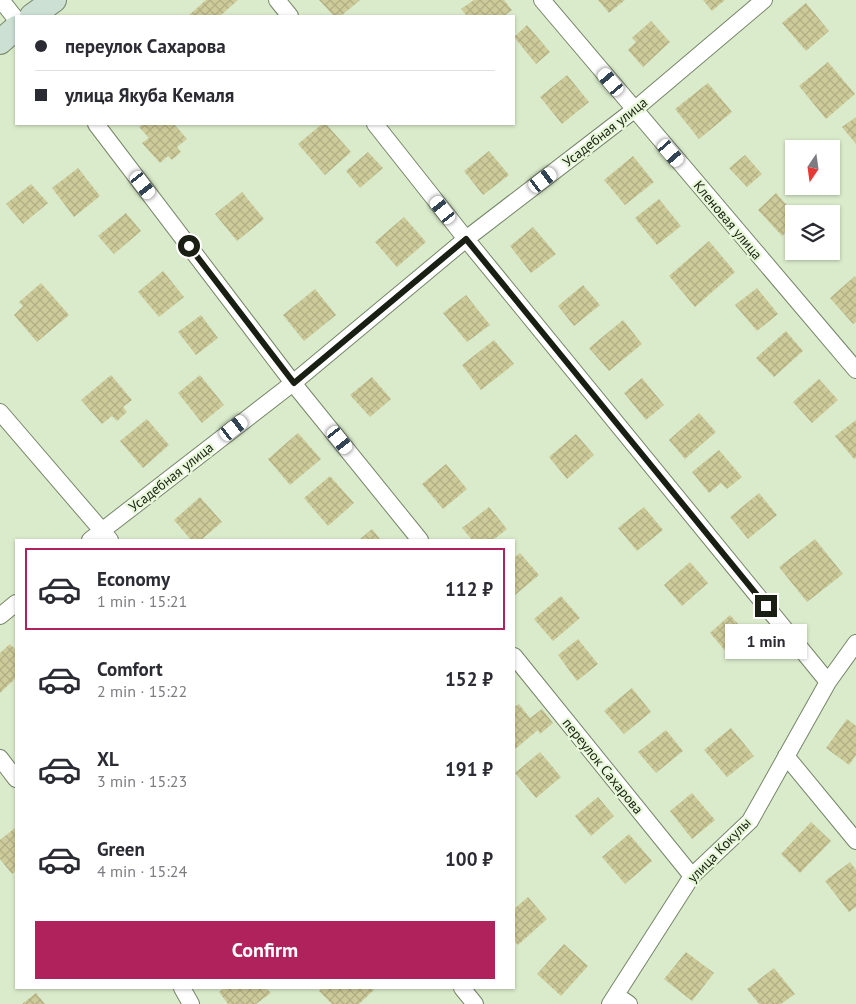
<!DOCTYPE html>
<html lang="en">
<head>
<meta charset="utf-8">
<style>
  :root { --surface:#fff; --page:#f7f7f7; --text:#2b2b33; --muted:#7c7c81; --line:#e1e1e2; --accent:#b0225b }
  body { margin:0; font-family:"PT Sans",sans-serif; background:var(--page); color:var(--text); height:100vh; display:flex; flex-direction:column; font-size:19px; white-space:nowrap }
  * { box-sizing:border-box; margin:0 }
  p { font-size:16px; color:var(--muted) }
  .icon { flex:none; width:28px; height:28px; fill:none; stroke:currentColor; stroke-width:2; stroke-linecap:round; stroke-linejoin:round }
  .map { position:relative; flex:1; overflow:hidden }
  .details { position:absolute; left:15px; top:539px; width:500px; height:450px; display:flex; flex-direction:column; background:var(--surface); border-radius:0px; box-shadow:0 1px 4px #0004 }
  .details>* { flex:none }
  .hud { position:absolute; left:15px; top:15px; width:500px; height:110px; border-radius:0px; box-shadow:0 1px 4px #0004; display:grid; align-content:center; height:110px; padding:0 20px; background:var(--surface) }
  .needle { width:32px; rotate:193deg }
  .controls { position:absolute; left:785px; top:140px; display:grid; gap:10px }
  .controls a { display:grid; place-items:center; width:55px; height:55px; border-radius:0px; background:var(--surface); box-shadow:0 1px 4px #0004; font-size:25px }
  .end { position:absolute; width:22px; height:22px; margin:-11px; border:6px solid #191f13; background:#fff; box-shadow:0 0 0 2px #fff }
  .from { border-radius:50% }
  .bubble { position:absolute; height:35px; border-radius:0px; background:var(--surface); box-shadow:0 1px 4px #0004; font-size:16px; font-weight:800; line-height:35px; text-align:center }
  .car { position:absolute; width:15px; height:30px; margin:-15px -8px; border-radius:6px; box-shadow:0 0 4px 1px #0007; background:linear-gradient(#fff 24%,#345 0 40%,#fff 0 76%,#345 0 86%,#fff 0) }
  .hud b { display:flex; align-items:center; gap:18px; height:48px; font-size:19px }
  .hud b+b { border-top:1px solid var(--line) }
  .hud i { width:12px; height:12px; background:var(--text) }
  ul { padding:9px 0 0; list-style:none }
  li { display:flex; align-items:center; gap:15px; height:82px; margin:0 10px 8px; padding:0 10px; border:2px solid transparent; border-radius:0px }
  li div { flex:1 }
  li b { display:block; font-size:19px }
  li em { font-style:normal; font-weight:800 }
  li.on { border-color:var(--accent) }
  li>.icon { width:45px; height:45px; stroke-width:1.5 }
  .action { display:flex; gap:10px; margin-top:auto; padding:10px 20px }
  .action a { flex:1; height:58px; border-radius:0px; background:var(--accent); color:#fff; font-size:20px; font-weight:800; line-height:58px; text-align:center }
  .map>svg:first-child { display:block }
  .building { fill:url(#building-cross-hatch) }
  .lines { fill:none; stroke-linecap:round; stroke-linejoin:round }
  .street-casing { stroke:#768669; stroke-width:18 }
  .secondary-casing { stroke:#768669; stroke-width:26 }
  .street { stroke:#fff; stroke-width:16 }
  .secondary { stroke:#cce0d4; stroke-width:24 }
  .route { stroke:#191f13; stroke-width:6 }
  .labels { text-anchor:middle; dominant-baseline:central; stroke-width:4.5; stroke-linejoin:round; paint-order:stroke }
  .street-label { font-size:14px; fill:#191f13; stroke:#e7f8d8 }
</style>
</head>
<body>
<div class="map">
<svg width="856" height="1004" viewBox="0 0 856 1004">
  <defs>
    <pattern id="building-cross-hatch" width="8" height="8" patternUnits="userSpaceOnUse" patternTransform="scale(1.25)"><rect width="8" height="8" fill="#cecb9a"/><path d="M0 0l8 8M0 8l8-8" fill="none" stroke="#b0ae84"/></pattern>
  </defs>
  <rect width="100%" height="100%" fill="#daebcb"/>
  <path class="building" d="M206 0H238L220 16H188Z
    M319 0H360L341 16H334Z
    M474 0H504L512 10 504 16H467L461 9Z
    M598 0H625L609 13Z
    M703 0H725L712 11Z
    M806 3 829 31 806 51 782 23Z
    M651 21 670 42 643 67 628 50 636 42 632 38Z
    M527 25 550 52 536 64 514 37Z
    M828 62 855 94 826 119 799 86Z
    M567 75 589 102 562 124 540 97Z
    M708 83 732 112 699 139 675 109Z
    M856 117V144L842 127Z
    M142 124H161L163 125 165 124H174L187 139 177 147 181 152 172 160 168 156 160 163 142 143 149 138 139 127Z
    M322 124H326L351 152 325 175 298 144Z
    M489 151 509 175 483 195 464 171Z
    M368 152 383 168 360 188 346 171Z
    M745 155 762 174 747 187 729 168Z
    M633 156 654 182 625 205 604 180Z
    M78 168 100 196 74 217 52 188Z
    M31 184 48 203 23 224 6 204Z
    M242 192 264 219 237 241 215 214Z
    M776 193 794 213V225L782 236 758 210Z
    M659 199 681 226 657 245 635 218Z
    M126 213 141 231 114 254 98 236Z
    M404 217 426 242 397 267 375 242Z
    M533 227 556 254 531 273 510 246Z
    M709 241 735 272 695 307 669 276Z
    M163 271 184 297 159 317 138 292Z
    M855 276 856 278V322L853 324 830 298Z
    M41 283 69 315 37 342 14 315 23 306 19 302Z
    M583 285 600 305 574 326 558 306Z
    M757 288 778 314 757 331 735 305Z
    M315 289 336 315 304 341 283 315Z
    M466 295 490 325 467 342 443 313Z
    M201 315 218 338 196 355 178 332Z
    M623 320 642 344 609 371 589 348Z
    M786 331 803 351 774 377 756 358Z
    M494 340 514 364 481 390 462 365Z
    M111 375 132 400 123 407 127 412 117 421 112 416 102 424 81 400Z
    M200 375 224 405 202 423 178 393Z
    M372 377 391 399 370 417 350 395Z
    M642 378 664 405 646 420 624 393Z
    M819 379 838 400 812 423 793 402Z
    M699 413 716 432 685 459 669 440Z
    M147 419 169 445 143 468 120 441Z
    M856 420V458L854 459 835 436Z
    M298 433 321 459 290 485 268 459Z
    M576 434 594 455 567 479 549 457Z
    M719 450 742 477 727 489 721 483 709 493 692 472Z
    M446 464 467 489 443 509 422 484Z
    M330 476 354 503 328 526 304 498Z
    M759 493 777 515 748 539 730 517Z
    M200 497 222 522 201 540H191L174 520Z
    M489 507 507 529 493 540H472L462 528Z
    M644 507 663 530 637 551 618 528Z
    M372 529 381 540H359Z
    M815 539 843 574 807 602 779 567Z
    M520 553 539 575 515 595 514 558Z
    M690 562 708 583 682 606 664 585Z
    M561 596 580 618 553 641 534 619Z
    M730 615 748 635 728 654 710 633Z
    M578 639 598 664 577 681 558 655Z
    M10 644 16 650V678L0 693V653Z
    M632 688 651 712 624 734 604 711Z
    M519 704 530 718 542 709 553 723 540 734 538 730 514 750V707Z
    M847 719 856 726V755L849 765 826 748Z
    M731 728 754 756 727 777 704 750Z
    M666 730 683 751 656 773 638 752Z
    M540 752 561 777 536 798 515 773Z
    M692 793 715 820 692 839 670 811Z
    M598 797 614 816 591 836 575 816Z
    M811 822 831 841 800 873 781 854Z
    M15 828 16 871 12 874 0 859V840Z
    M629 834 652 861 625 884 602 857Z
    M850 862 856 870V907L849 912 825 881Z
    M528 897 547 919 518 945 514 941V909Z
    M564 944 588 966 561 996 537 974Z
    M686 952 714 973 692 1001 664 979Z
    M774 968 795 994 781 1004H759L747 989Z
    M224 988H266L271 993 256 1004H228L219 992Z
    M323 988H372L374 990 359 1004H332L319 991Z
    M36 993 45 1004H22Z"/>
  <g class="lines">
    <g class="street-casing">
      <path id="street" d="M1 0 16 19
        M277 0 290 16
        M542 0 856 370
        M96 124 293 383 420 540
        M375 124 466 239 828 682
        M0 412 110 540
        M90 540 293 383 466 239 634 110 764 0
        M0 616 16 603
        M514 656 692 876
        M786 756 856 841
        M0 758 16 779
        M182 988 191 1004
        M462 988 475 1004
        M616 995 629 1004
        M610 1004 692 876 750 821 828 682 856 643"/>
    </g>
    <g class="secondary-casing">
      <path id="secondary" d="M32 16 54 0
        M0 42 16 28"/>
    </g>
    <use href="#street" class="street"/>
    <use href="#secondary" class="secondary"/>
  </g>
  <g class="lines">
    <path class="route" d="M189 246 294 383 466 239 766 606"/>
  </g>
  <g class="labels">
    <g class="street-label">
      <text transform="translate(605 132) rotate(-38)">Усадебная улица</text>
      <text transform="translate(728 220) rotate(50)">Кленовая улица</text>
      <text transform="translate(171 477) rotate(-38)">Усадебная улица</text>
      <text transform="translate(603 766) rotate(51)">переулок Сахарова</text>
      <text transform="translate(719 850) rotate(-46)">улица Кокулы</text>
    </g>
  </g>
</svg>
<div class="controls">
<a><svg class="needle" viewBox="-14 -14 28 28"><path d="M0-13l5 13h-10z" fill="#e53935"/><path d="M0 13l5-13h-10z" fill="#7c7c81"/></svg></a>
<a><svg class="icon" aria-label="layers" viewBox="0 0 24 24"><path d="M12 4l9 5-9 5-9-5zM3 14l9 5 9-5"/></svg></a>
</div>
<i class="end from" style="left:189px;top:246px"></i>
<i class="end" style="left:766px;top:606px"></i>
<div class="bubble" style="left:725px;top:624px;width:82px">1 min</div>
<i class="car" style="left:611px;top:82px;rotate:320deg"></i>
<i class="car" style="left:671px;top:153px;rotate:139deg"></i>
<i class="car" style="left:543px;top:180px;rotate:53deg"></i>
<i class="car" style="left:143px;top:185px;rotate:143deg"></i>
<i class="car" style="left:443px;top:210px;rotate:322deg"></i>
<i class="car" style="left:234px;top:428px;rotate:52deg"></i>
<i class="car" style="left:340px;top:440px;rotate:141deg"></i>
<div class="hud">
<b><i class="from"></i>переулок Сахарова</b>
<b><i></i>улица Якуба Кемаля</b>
</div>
<section class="details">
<ul>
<li class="on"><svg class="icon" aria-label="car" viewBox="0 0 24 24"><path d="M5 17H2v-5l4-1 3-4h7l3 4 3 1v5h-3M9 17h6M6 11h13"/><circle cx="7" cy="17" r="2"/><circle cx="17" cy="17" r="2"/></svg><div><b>Economy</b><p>1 min · 15:21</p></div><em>112 ₽</em></li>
<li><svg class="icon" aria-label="car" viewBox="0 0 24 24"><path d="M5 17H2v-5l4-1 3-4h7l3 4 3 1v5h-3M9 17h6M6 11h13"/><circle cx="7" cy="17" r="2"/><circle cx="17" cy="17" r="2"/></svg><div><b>Comfort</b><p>2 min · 15:22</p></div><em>152 ₽</em></li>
<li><svg class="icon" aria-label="car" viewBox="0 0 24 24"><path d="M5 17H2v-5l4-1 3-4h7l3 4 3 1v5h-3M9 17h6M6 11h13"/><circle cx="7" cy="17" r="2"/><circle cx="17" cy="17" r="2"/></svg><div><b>XL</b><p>3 min · 15:23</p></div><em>191 ₽</em></li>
<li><svg class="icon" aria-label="car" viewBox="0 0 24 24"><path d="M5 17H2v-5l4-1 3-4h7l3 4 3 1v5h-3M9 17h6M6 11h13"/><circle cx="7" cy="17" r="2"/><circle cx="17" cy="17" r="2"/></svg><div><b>Green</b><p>4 min · 15:24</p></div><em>100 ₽</em></li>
</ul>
<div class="action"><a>Confirm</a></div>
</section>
</div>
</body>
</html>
